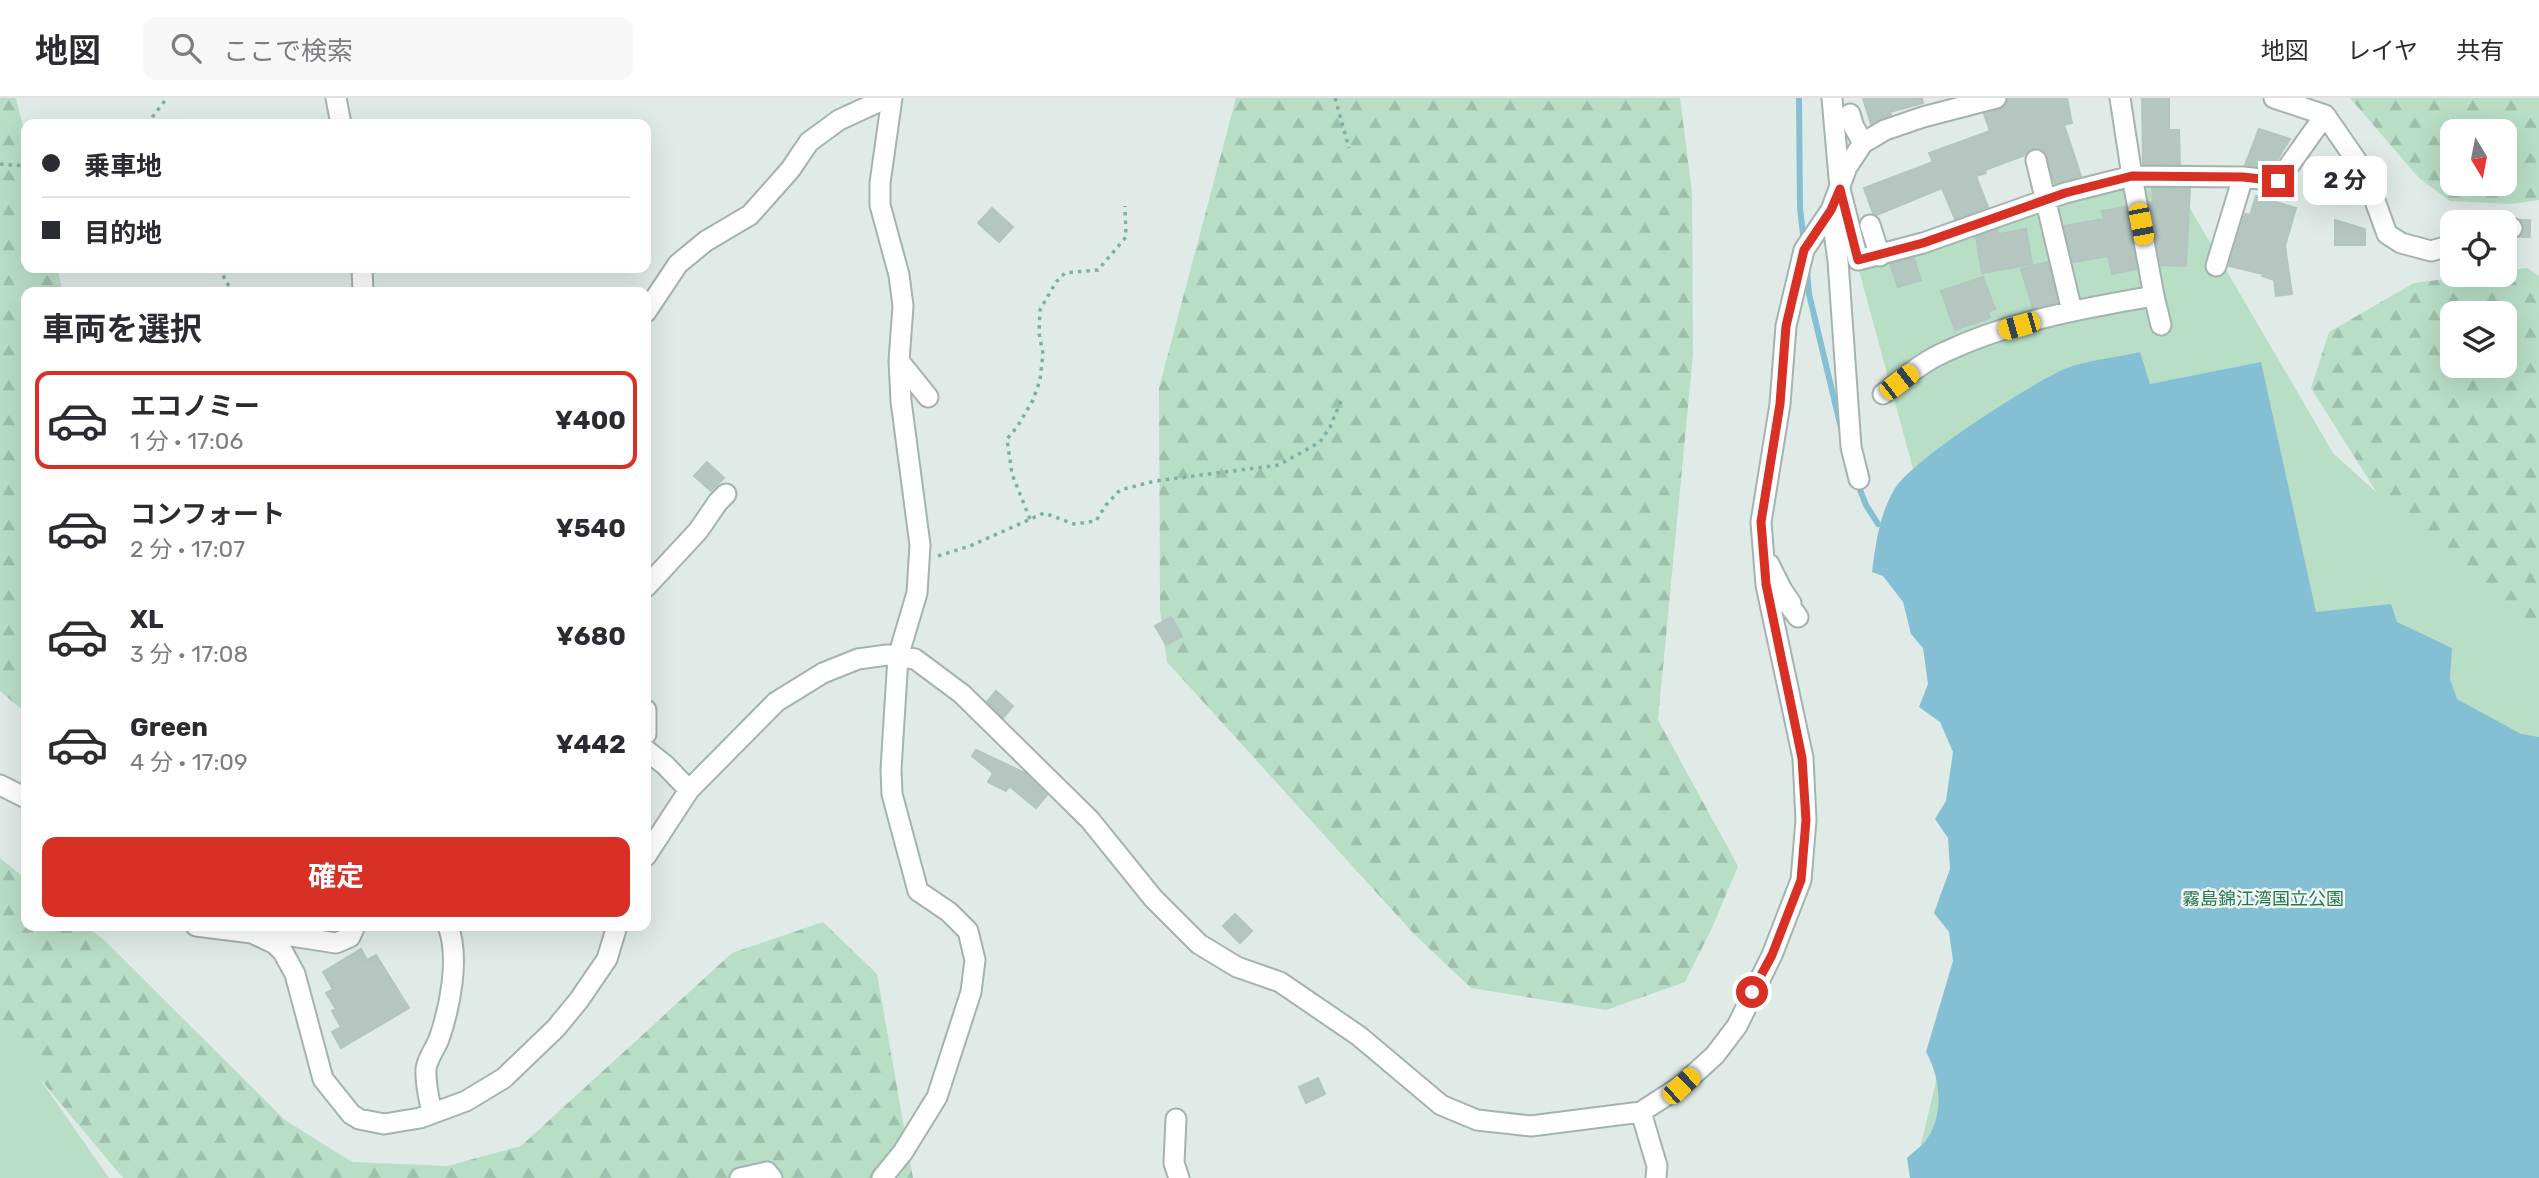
<!DOCTYPE html>
<html lang="ja">
<head>
<meta charset="utf-8">
<style>
  :root { --surface:#fff; --page:#f7f7f7; --text:#2b2b33; --muted:#7c7c81; --line:#e1e1e2; --accent:#d93025 }
  body { margin:0; font-family:Rubik,"Noto Sans JP",sans-serif; background:var(--page); color:var(--text); height:100vh; display:flex; flex-direction:column; font-size:26px; white-space:nowrap }
  * { box-sizing:border-box; margin:0 }
  p { font-size:23px; color:var(--muted) }
  .icon { flex:none; width:38px; height:38px; fill:none; stroke:currentColor; stroke-width:2; stroke-linecap:round; stroke-linejoin:round }
  .map { position:relative; flex:1; overflow:hidden }
  .sheet { position:absolute; left:21px; top:189px; width:630px; height:644px; display:flex; flex-direction:column; background:var(--surface); border-radius:14px; box-shadow:0 7px 28px #0002 }
  .sheet>* { flex:none }
  .hud { position:absolute; left:21px; top:21px; width:630px; height:154px; border-radius:14px; box-shadow:0 7px 28px #0002; display:grid; align-content:center; height:154px; padding:0 21px; background:var(--surface) }
  .needle { width:46px; rotate:170deg }
  .buttons { position:absolute; left:2440px; top:21px; display:grid; gap:14px }
  .buttons a { display:grid; place-items:center; width:77px; height:77px; border-radius:14px; background:var(--surface); box-shadow:0 7px 28px #0002; font-size:35px }
  .end { position:absolute; width:32px; height:32px; margin:-16px; border:9px solid #d93025; background:#fff; box-shadow:0 0 0 4px #fff }
  .from { border-radius:50% }
  .bubble { position:absolute; height:49px; border-radius:14px; background:var(--surface); box-shadow:0 7px 28px #0002; font-size:23px; font-weight:700; line-height:49px; text-align:center }
  .car { position:absolute; width:21px; height:42px; margin:-21px -10px; border-radius:9px; box-shadow:0 0 5px 2px #0007; background:linear-gradient(#f5c518 24%,#345 0 40%,#f5c518 0 76%,#345 0 86%,#f5c518 0) }
  .hud b { display:flex; align-items:center; gap:24px; height:66px; font-size:26px }
  .hud b+b { border-top:2px solid var(--line) }
  .hud i { width:18px; height:18px; background:var(--text) }
  ul { padding:0; list-style:none }
  li { display:flex; align-items:center; gap:21px; height:98px; margin:0 14px 10px; padding:0 7px; border:4px solid transparent; border-radius:14px }
  li div { flex:1 }
  li b { display:block; font-size:26px }
  li em { font-style:normal; font-weight:700 }
  li.on { border-color:var(--accent) }
  li>.icon { width:63px; height:63px; stroke-width:1.5 }
  h2 { padding:0 21px; font-size:32px; line-height:84px }
  .button { display:flex; gap:14px; margin-top:auto; padding:14px 21px }
  .button a { flex:1; height:80px; border-radius:14px; background:var(--accent); color:#fff; font-size:28px; font-weight:700; line-height:80px; text-align:center }
  header { display:flex; align-items:center; gap:42px; box-sizing:border-box; height:98px; padding:0 35px; background:var(--surface); border-bottom:2px solid var(--line) }
  header strong { font-size:33px }
  nav { display:flex; gap:38px; margin-inline-start:auto; font-size:24px }
  .search { width:490px; height:63px; background:var(--page); display:flex; align-items:center; gap:18px; box-sizing:border-box; padding:0 24px; border-radius:14px; color:var(--muted); font-size:26px }
  .map>svg:first-child { display:block }
  .forest { fill:url(#forest-firs); fill-rule:evenodd }
  .park { fill:#b8dec6 }
  .water { fill:#85bfd3 }
  .lines { fill:none; stroke-linecap:round; stroke-linejoin:round }
  .stream { stroke:#85bfd3; stroke-width:6 }
  .building { fill:#b5c6c1; stroke:#b2c5bf; stroke-width:2 }
  .minor-tunnel { stroke:#bac8c4; stroke-width:19; stroke-dasharray:19 10; stroke-linecap:butt }
  .minor-casing { stroke:#a3b3af; stroke-width:23 }
  .path { stroke:#7fb0a6; stroke-width:3.5; stroke-dasharray:3.5 5; stroke-linecap:butt }
  .minor { stroke:#fff; stroke-width:19 }
  .route { stroke:#d93025; stroke-width:9 }
  .labels { text-anchor:middle; dominant-baseline:central; stroke-width:5; stroke-linejoin:round; paint-order:stroke }
  .park-label { font-size:18px; fill:#29744e; stroke:#f0f8f5 }
</style>
</head>
<body>
<header>
<strong>地図</strong>
<div class="search"><svg class="icon" aria-label="search" viewBox="0 0 24 24"><circle cx="10" cy="10" r="6"/><path d="M15 15l6 6"/></svg>ここで検索</div>
<nav><a>地図</a><a>レイヤ</a><a>共有</a></nav>
</header>
<div class="map">
<svg width="2539" height="1080" viewBox="0 0 2539 1080">
  <defs>
    <pattern id="forest-firs" width="22" height="20" patternUnits="userSpaceOnUse" patternTransform="scale(1.75)"><rect width="22" height="20" fill="#b8dec6"/><path d="M5 1l3.5 6h-7zM16 11l3.5 6h-7z" fill="#9ebfab"/></pattern>
  </defs>
  <rect width="100%" height="100%" fill="#e0ebe7"/>
  <path class="forest" d="M0 0H16L26 41V170H57L63 194H26V615L0 593Z
    M1236 0H1680L1692 94 1693 256 1658 622 1738 768 1712 830 1685 884 1606 912 1471 890 1414 836 1167 564 1160 512 1159 290Z
    M2350 0H2539V102L2512 106 2450 103 2419 80ZM2452 33H2504V86H2452Z
    M2527 170 2539 178V551L2454 517 2311 290 2329 234 2414 185 2476 177H2504V173ZM2452 215H2504V268H2452Z
    M0 760 26 781V828H85L103 841 285 1022 352 1064 447 1068 521 1048 732 855 823 824 877 876 913 1080H123L0 933Z"/>
  <path class="park" d="M2163 64 2333 355 2539 542V1080H1913L2003 701 1858 169Z
    M0 927 7 934 109 1080H0Z"/>
  <path class="water" d="M2140 254 2150 286 2261 264 2316 514 2391 506 2397 524 2452 550 2450 581 2457 601 2521 636 2539 639V1080H1910L1907 1060C1912 1055 1919 1050 1924 1045 1945 1020 1941 980 1926 954L1953 863 1949 834 1934 815 1950 771 1948 740 1935 721 1946 703 1953 654 1940 624 1919 609 1928 586 1923 550 1911 536 1903 504 1883 478 1872 474C1876 444 1879 418 1894 392 1911 362 2028 288 2062 272 2086 262 2115 260 2140 254Z"/>
  <g class="lines">
    <path class="stream" d="M1799 0 1800 110 1804 145
      M1807 173 1809 196 1841 330
      M1857 384 1866 407 1878 426"/>
  </g>
  <path class="building" d="M1863 0H1922L1923 5 1890 14 1891 17 1871 26Z
    M2008 0H2067L2072 25 2064 27 2081 78 2055 86 2045 54 2034 50 2025 57 1985 72 1986 75 1976 78 1988 109 1955 121 1942 90 1877 117 1873 115 1864 90 1933 64 1929 55 1990 33 1984 16 2004 9Z
    M2142 0H2169V32H2179L2180 66H2143Z
    M2259 31 2290 41 2272 70 2245 67Z
    M2152 90 2190 91 2186 168 2161 167 2149 105 2153 104Z
    M2256 98 2296 110 2285 148 2292 196 2276 198 2274 182 2262 178 2263 176 2229 168 2245 116 2250 117Z
    M2125 109 2137 171 2112 176 2108 158 2073 164 2064 128 2104 121 2102 113Z
    M992 110 1013 129 999 144 978 125Z
    M2335 122 2365 131V147H2335Z
    M2026 131 2032 166 1982 175 1976 139 1997 132 1999 136Z
    M1914 160 1921 182 1898 189 1890 166Z
    M2048 164 2057 204 2033 210 2021 171Z
    M1983 179 1995 211 1988 214 1990 220 1955 232 1941 193Z
    M707 364 724 380 711 393 694 378Z
    M1171 519 1182 538 1166 547 1155 528Z
    M996 593 1013 608 1003 620 987 604Z
    M976 652 1025 675 1047 697 1036 710 1009 688 1006 693 988 684 993 675 972 658Z
    M1235 816 1252 833 1240 845 1223 828Z
    M361 851 367 862 376 857 409 910 341 950 332 934 341 929 332 913 336 911 326 895 333 891 323 874Z
    M1318 980 1325 996 1306 1005 1299 989Z"/>
  <g class="lines">
    <path class="minor-tunnel" d="M2512 130 2539 131"/>
    <g class="minor-casing">
      <path id="minor" d="M336 0 341 26
        M1832 0 1840 91 1858 162 1923 145 2065 95 2132 78 2243 79 2278 83 2325 17
        M2274 0 2325 17 2365 75 2387 136 2401 145 2431 153 2452 147
        M1850 16 1854 29 1863 45
        M2036 62 2072 213
        M1831 112 1838 163 1851 349 1859 381
        M1870 127 1880 158
        M2504 133 2512 130
        M2216 168 2243 79
        M362 170 363 194
        M2154 198 2161 227
        M646 214 678 166 706 143 750 117 790 72 809 44 839 22 878 4 890 5
        M899 263 928 299
        M1883 296C1903 281 1922 264 1945 254 2011 223 2084 210 2154 198L2132 78 2120 0
        M1769 466 1782 492 1791 505 1789 507 1798 519
        M646 489 698 433 718 404 726 396
        M646 612V636
        M646 652 665 667 689 692
        M0 687 26 700
        M646 758 689 692 776 604 823 575 858 561 887 557 915 561 962 596 1090 722 1153 800 1199 846 1237 869 1280 884 1359 938 1441 1007 1477 1022 1531 1028 1641 1014 1681 988 1715 957 1737 928 1772 857 1801 782 1806 722 1803 660 1766 487 1761 424 1780 306 1786 228 1804 152 1831 112 1847 69 1863 45 1885 32 1923 19 1996 0
        M196 828 252 835 275 846 283 854 295 876 323 981 351 1016 359 1021 384 1026 420 1020 466 1003 504 980 556 930 579 902 607 861 617 828
        M264 839 272 835 336 845 350 839 355 828
        M1641 1014 1657 1068 1656 1080
        M432 1015C429 1000 425 986 426 971 427 961 435 951 439 941 450 909 460 860 448 828
        M1176 1021 1174 1065 1179 1080
        M740 1080 767 1074 772 1080
        M882 1080 903 1054 937 999 971 894 975 862 968 833 949 814 918 793 892 696 891 671 898 559 917 495 920 447 901 303 899 263 903 208 899 177 880 107V85L892 0"/>
    </g>
    <path class="path" d="M1335 0 1349 50
      M147 26 167 0
      M0 66 26 68
      M219 170 232 194
      M1030 421 1012 376 1007 341 1017 329 1033 302 1040 282 1043 256 1039 235 1040 212 1056 184 1065 175 1098 172 1126 139 1125 108
      M938 458 970 448 1044 415 1074 426 1096 423 1106 407 1120 392 1155 383 1279 367 1320 344 1330 329 1341 303"/>
    <use href="#minor" class="minor"/>
  </g>
  <g class="lines">
    <path class="route" d="M1752 894 1772 857 1801 782 1806 722 1802 660 1766 486 1761 424 1780 306 1786 228 1804 152 1831 112 1840 91 1858 162 1923 145 2065 95 2132 78 2243 79 2278 83"/>
  </g>
  <g class="labels">
    <g class="park-label">
      <text x="2263" y="801">霧島錦江湾国立公園</text>
    </g>
  </g>
</svg>
<div class="buttons">
<a><svg class="needle" viewBox="-14 -14 28 28"><path d="M0-13l5 13h-10z" fill="#e53935"/><path d="M0 13l5-13h-10z" fill="#7c7c81"/></svg></a>
<a><svg class="icon" aria-label="locate" viewBox="0 0 24 24"><circle cx="12" cy="12" r="6"/><path d="M12 2v4M12 18v4M2 12h4M18 12h4"/></svg></a>
<a><svg class="icon" aria-label="layers" viewBox="0 0 24 24"><path d="M12 4l9 5-9 5-9-5zM3 14l9 5 9-5"/></svg></a>
</div>
<i class="end from" style="left:1752px;top:894px"></i>
<i class="end" style="left:2278px;top:83px"></i>
<div class="bubble" style="left:2303px;top:58px;width:84px">2 分</div>
<i class="car" style="left:2141px;top:126px;rotate:169deg"></i>
<i class="car" style="left:2019px;top:228px;rotate:254deg"></i>
<i class="car" style="left:1899px;top:284px;rotate:52deg"></i>
<i class="car" style="left:1681px;top:988px;rotate:47deg"></i>
<div class="hud">
<b><i class="from"></i>乗車地</b>
<b><i></i>目的地</b>
</div>
<section class="sheet">
<h2>車両を選択</h2>
<ul>
<li class="on"><svg class="icon" aria-label="car" viewBox="0 0 24 24"><path d="M5 17H2v-5l4-1 3-4h7l3 4 3 1v5h-3M9 17h6M6 11h13"/><circle cx="7" cy="17" r="2"/><circle cx="17" cy="17" r="2"/></svg><div><b>エコノミー</b><p>1 分 · 17:06</p></div><em>¥400</em></li>
<li><svg class="icon" aria-label="car" viewBox="0 0 24 24"><path d="M5 17H2v-5l4-1 3-4h7l3 4 3 1v5h-3M9 17h6M6 11h13"/><circle cx="7" cy="17" r="2"/><circle cx="17" cy="17" r="2"/></svg><div><b>コンフォート</b><p>2 分 · 17:07</p></div><em>¥540</em></li>
<li><svg class="icon" aria-label="car" viewBox="0 0 24 24"><path d="M5 17H2v-5l4-1 3-4h7l3 4 3 1v5h-3M9 17h6M6 11h13"/><circle cx="7" cy="17" r="2"/><circle cx="17" cy="17" r="2"/></svg><div><b>XL</b><p>3 分 · 17:08</p></div><em>¥680</em></li>
<li><svg class="icon" aria-label="car" viewBox="0 0 24 24"><path d="M5 17H2v-5l4-1 3-4h7l3 4 3 1v5h-3M9 17h6M6 11h13"/><circle cx="7" cy="17" r="2"/><circle cx="17" cy="17" r="2"/></svg><div><b>Green</b><p>4 分 · 17:09</p></div><em>¥442</em></li>
</ul>
<div class="button"><a>確定</a></div>
</section>
</div>
</body>
</html>
